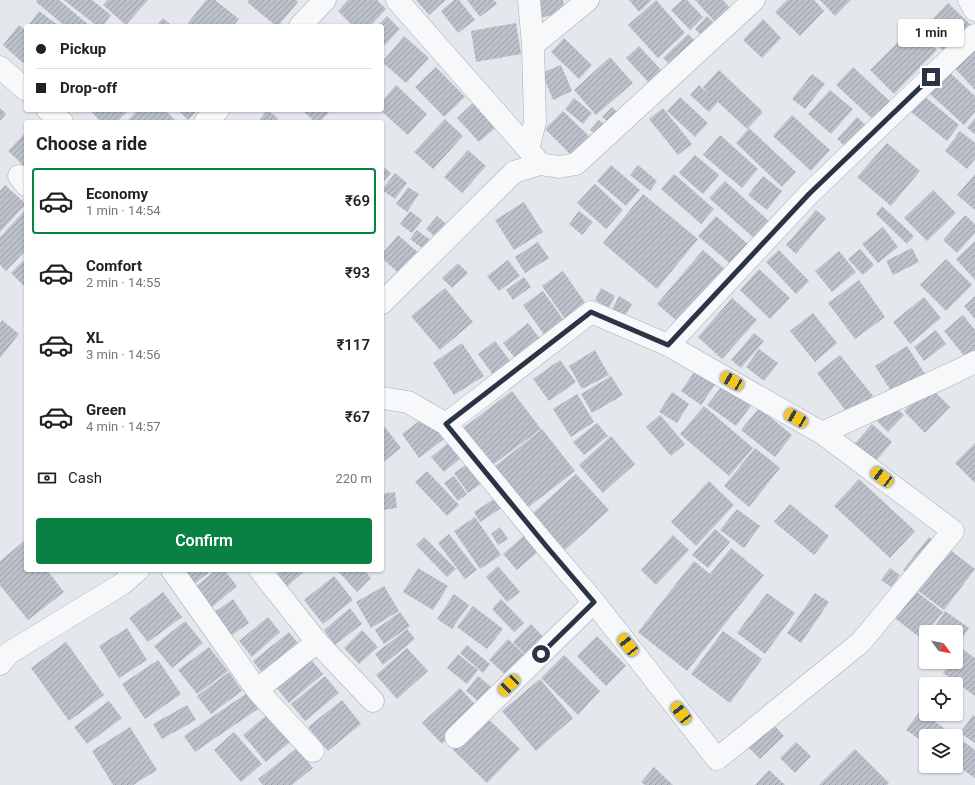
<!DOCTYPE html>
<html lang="en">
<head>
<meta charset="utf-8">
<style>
  :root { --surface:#fff; --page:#f2f2f2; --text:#222; --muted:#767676; --line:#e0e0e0; --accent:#0b8043 }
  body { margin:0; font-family:Roboto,sans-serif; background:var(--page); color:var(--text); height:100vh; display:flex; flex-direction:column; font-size:15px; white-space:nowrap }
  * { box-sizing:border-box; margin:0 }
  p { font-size:13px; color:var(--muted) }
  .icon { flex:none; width:22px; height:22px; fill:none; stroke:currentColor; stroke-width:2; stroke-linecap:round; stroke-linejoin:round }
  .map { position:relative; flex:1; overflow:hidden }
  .details { position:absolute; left:24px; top:120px; width:360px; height:452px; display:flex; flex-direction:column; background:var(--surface); border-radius:4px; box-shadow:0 1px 3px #0004 }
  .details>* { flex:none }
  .hud { position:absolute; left:24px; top:24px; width:360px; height:88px; border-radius:4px; box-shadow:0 1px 3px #0004; display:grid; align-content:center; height:88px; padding:0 12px; background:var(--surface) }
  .needle { width:26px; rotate:122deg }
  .tools { position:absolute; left:919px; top:625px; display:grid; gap:8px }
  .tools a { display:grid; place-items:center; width:44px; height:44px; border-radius:4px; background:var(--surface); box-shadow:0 1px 3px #0004; font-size:20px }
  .end { position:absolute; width:18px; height:18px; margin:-9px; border:5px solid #2b3445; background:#fff; box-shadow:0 0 0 2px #fff }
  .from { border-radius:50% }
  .bubble { position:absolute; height:28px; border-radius:4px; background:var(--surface); box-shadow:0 1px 3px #0004; font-size:13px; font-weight:600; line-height:28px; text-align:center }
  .car { position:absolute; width:12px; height:24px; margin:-12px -6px; border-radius:5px; box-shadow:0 0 3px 1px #0007; background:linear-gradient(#f5c518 24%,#345 0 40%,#f5c518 0 76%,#345 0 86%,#f5c518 0) }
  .hud b { display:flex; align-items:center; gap:14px; height:38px; font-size:15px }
  .hud b+b { border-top:1px solid var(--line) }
  .hud i { width:10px; height:10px; background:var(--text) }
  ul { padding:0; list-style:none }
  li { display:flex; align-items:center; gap:12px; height:66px; margin:0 8px 6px; padding:0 4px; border:2px solid transparent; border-radius:4px }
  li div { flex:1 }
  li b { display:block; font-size:15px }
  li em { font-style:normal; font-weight:600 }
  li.active { border-color:var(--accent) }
  li>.icon { width:36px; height:36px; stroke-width:1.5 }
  h2 { padding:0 12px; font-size:18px; line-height:48px }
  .pay { display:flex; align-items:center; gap:10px; height:44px; padding:0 12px; font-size:15px }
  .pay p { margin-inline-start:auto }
  .cta { display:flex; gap:8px; margin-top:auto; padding:8px 12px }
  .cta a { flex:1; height:46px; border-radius:4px; background:var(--accent); color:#fff; font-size:16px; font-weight:600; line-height:46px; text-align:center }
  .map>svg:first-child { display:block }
  .building { fill:url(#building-hatch) }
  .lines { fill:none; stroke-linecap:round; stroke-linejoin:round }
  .street-casing { stroke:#a9aeb7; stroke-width:23 }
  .street { stroke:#f7f8fa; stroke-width:22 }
  .route { stroke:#2b3445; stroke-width:5 }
</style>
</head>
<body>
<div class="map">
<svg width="975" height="785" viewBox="0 0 975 785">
  <defs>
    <pattern id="building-hatch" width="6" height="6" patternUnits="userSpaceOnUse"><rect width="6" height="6" fill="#bbc0ca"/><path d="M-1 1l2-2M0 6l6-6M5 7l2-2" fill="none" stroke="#989da6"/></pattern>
  </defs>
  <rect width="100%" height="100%" fill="#e4e7ec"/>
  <path class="building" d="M37 0H59L90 26H65L36 2Z
    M64 0H92L111 15 103 26H97Z
    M108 0H148L126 25 103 5Z
    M206 0H215L239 19 233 26H191L188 23Z
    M249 0H296L298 2 278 26H276L247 2Z
    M348 0H377L386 9 370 26H353L338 11Z
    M416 0H446L429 15Z
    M454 0H459L475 20 458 33 441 11Z
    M467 0H494L497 4 480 17Z
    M536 0H563L566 11 541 18Z
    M629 0H652L639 12Z
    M656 0 685 33 658 58 628 25Z
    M682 0H687L703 17 690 30 671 10Z
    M695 0H723L730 8 715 22Z
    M787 0H814L824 11 800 36 775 12Z
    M820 0H851L835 16Z
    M948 3 974 28 948 55 922 30Z
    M39 11 59 26H28Z
    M387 16 400 29 382 48V26H377Z
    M707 16 718 27 705 39 695 29Z
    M163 18 172 26H156Z
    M763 19 781 38 762 58 743 40Z
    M516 23 521 54 476 62 471 31Z
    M19 25 26 31V59L23 63 3 45Z
    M913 27 937 50 894 94 870 70Z
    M688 34 700 46 675 70 663 58Z
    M404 36 429 58 406 83 382 62Z
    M564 38 592 65 579 79 551 52Z
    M975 40V90L950 63Z
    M639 46 664 73 651 85 626 58Z
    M610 57 633 83 596 115 574 90Z
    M561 65 572 91 553 100 542 73Z
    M436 67 465 97 444 117 415 87Z
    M853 67 894 105 877 123 836 85Z
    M719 70 763 112 747 129 718 102 709 112 690 95 699 85 708 93 703 87Z
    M948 71 975 96V112L964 125 929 93Z
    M812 74 825 84 805 109 792 99Z
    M396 85 427 114 408 135 380 110H382V101Z
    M830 90 853 109 831 134 808 114Z
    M924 96 959 125 947 141 911 112Z
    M680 97 708 123 695 137 667 111Z
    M574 98 592 113 583 124 565 109Z
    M473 103 495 128 479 142 457 118Z
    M612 107 621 116 612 126 602 117Z
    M0 108 6 114 0 121Z
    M663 108 692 144 678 155 649 119Z
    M90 110H129L117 122H101Z
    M138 110H165L177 122H126Z
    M178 110H198L188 120Z
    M267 110 278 118 275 122H258Z
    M302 110H331L320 122H315Z
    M563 111 591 138 573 157 545 129Z
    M792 115 830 150 811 171 773 136Z
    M857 117 870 129 850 151 837 139Z
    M975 118V134L967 128Z
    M445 119 463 136 433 169 414 152Z
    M599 120 608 128 600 138 590 130Z
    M749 128 796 172 782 187 736 143Z
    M960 131 975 143V159L967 169 945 151Z
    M26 132V168L8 151Z
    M720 135 758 169 742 188 703 155Z
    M887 143 920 171 891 206 857 177Z
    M468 150 486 166 462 193 444 177Z
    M695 155 719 175 703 194 679 173Z
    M611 165 640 190 626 206 597 181Z
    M638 165 657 181 650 191 630 175Z
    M382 166 391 173 382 183Z
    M395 173 407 183 395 199 382 190Z
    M674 174 714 209 701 224 661 189Z
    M975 174V210L957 195Z
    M763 176 782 191 767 210 748 195Z
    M725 181 771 223 756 240 709 198Z
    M595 184 623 210 606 229 577 203Z
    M5 185 26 204 0 232V191Z
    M408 187 419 194 407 212 396 204Z
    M933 190 956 213 927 241 904 218Z
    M643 194 698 239 657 289 603 243Z
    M524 202 543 232 514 250 495 220Z
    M882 206 914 236 907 244 876 214Z
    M26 209V250L6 271 0 265V237Z
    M816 210 826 218 796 254 786 245Z
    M410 211 422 220 412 233 400 224Z
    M579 211 593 222 582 235 569 224Z
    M965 215 975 224V233L957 253 943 240Z
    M437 216 449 226 439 240 426 229Z
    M716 216 750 246 733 266 698 236Z
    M883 227 898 247 878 263 862 244Z
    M417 230 433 242 426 251 410 239Z
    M398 235 421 255 403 277 382 258V254Z
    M975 241V280L956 259Z
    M538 242 549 258 525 273 515 257Z
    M912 248 919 262 893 275 886 261Z
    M860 249 874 265 863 275 848 259Z
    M703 250 728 272 683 326 657 304Z
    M779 250 809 281 796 294 766 262Z
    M839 251 856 272 832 292 815 271Z
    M26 258V288L11 273Z
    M946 259 972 285 946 311 920 285Z
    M508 260 520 276 499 291 487 276Z
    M458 263 468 273 452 288 442 278Z
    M759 269 790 298 770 319 740 290Z
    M563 271 588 307 567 322 542 286Z
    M524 277 531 287 513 300 506 290Z
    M859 280 885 317 855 339 828 303Z
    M445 288 473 322 440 350 411 316Z
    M601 288 615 296 609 308 595 300Z
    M543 291 568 326 548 340 523 305Z
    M619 296 632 304 623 320 610 313Z
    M975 296V319L964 306Z
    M924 297 941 318 910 344 893 322Z
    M732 298 757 320 722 359 698 337Z
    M813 313 837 343 815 362 790 331Z
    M963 315 975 330V360L970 363 944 331Z
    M2 320 19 334 0 358V324Z
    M528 323 545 345 520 364 503 343Z
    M936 330 946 344 924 361 914 347Z
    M754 333 764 341 741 368 731 360Z
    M495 341 514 366 496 379 478 354Z
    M462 343 484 376 454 395 433 363Z
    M907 346 925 374 893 394 875 366Z
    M759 349 778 363 764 381 746 367Z
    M595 350 609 375 582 389 569 366Z
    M840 355 873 396 849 415 817 373Z
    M560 360 576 382 549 401 533 379Z
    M697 368 717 382 701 405 681 391Z
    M611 376 623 395 592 413 581 394Z
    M725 382 753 403 736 426 707 405Z
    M929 386 950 407 925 433 904 411Z
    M512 391 541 429 491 466 463 428Z
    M672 392 689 404 677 423 659 412Z
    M577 394 594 422 571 437 553 409Z
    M892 404 904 415 888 432 877 421Z
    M704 406 753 448 729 476 680 434Z
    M759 408 792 435 775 457 741 430Z
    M427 415 444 439 419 458 402 434Z
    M660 415 685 444 671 456 646 427Z
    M597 423 608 436 584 455 573 442Z
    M872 424 892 442 871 467 850 449Z
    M384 426 401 448 382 463V428Z
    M542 429 575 471 526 509 494 467Z
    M611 436 635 464 603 493 579 465Z
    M452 440 464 455 444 472 431 457Z
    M975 443V483L955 463Z
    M755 448 780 468 749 507 724 486Z
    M469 463 483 482 468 493 454 473Z
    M427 471 459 505 447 516 415 482Z
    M576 474 609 510 565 550 532 514Z
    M454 476 467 494 458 501 444 483Z
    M859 479 915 531 890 558 834 506Z
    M709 481 734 505 696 546 671 522Z
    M395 492 397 508 382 510V494Z
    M497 497 503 507 480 522 474 512Z
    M790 504 829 536 814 555 774 522Z
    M737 509 760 526 744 548 720 530Z
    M475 517 501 555 480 569 454 531Z
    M500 527 508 539 498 545 491 534Z
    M715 529 730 542 708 568 692 555Z
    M527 533 541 549 517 570 503 554Z
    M449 534 477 570 465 579 438 543Z
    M673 535 689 550 656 585 641 570Z
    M424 537 456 569 447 577 416 545Z
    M929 537 938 544 912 577 903 570Z
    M24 541 26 544V570H47L64 592 28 620 0 585V561Z
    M945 546 975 569 944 610 913 587Z
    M731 548 764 575 687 671 638 632 694 561 710 574Z
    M498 566 520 592 507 602 486 577Z
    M418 568 448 586 433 610 403 592Z
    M890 568 900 575 891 587 881 580Z
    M187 570H212L188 589 178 577Z
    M216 570H224L237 586 212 607 195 587Z
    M282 570H306L283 590 274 578Z
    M337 570H364L371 578 357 592Z
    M334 576 353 600 323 624 304 600Z
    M384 586 399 611 371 628 356 602Z
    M912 588 943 612 927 632H926V634L922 639 892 616Z
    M163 592 182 617 148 642 129 618Z
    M767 593 795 613 765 654 737 633Z
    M815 593 829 602 801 643 787 633Z
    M454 594 469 605 452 629 437 619Z
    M233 599 249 623 225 640 209 616Z
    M501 599 524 623 514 632 492 609Z
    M473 606 503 629 487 649 457 627Z
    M350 608 362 624 335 645 324 630Z
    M945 611 969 628 956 648V632H931Z
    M400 612 410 626 384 644 375 630Z
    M268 617 280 632 252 657 239 641Z
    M185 621 203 643 172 668 154 646Z
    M531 624 546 640 528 657 513 642Z
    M127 628 147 660 119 678 99 646Z
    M407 629 415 639 383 665 375 654Z
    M362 630 378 647 359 664 344 648Z
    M723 631 762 659 730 703 691 674Z
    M289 632 302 648 265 677 253 661Z
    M597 636 626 666 606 686 577 656Z
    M508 639 526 656 507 676 489 660Z
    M66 642 104 695 69 721 31 668Z
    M467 645 490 664 483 673 460 653Z
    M209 647 228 671 197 694 178 670Z
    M407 648 428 671 397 699 376 675Z
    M961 648 975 658V696L943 673 951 662H956V656Z
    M458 654 478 670 467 684 447 668Z
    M564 655 600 691 578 715 541 678Z
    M309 657 323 674 289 703 275 686Z
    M158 660 181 694 145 719 122 684Z
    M229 672 242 691 211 714 197 696Z
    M325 676 339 693 305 721 291 704Z
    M478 676 491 687 479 702 466 691Z
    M540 679 573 718 536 751 502 711Z
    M460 688 480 710 442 744 422 723Z
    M247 693 258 709 195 752 184 736Z
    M342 700 361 724 328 751 308 727Z
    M109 701 122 718 87 744 74 727Z
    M187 705 196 720 162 739 153 724Z
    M920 711 955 736H926V744L906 730Z
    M267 715 290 742 266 762 243 735Z
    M484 715 520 749 487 783 452 749Z
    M973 715 975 717V743L960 733Z
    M769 720 784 736 760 759 744 743Z
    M130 727 157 770 133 785H113L92 751Z
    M234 732 262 764 241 782 214 750Z
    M956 736 975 750V778L956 765Z
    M796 742 811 756 795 773 780 758Z
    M297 748 313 768 292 785H263L258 779Z
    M855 749 889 783 887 785H819Z
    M654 767 673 785H645L641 782Z
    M769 770 785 785H755Z"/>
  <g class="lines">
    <g class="street-casing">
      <path id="street" d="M397 0 528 149 540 164
        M969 0 975 10
        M300 26 325 0
        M533 45 588 0
        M0 67 26 90
        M48 110 62 122
        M205 122 218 110
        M528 149 535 122 533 45 529 0
        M19 176 26 185
        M382 303 514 172 540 164 559 167 576 164 754 0
        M668 345 809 194 975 35
        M382 398 408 402 446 424 591 312 668 345 822 433 955 372 975 362
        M446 424 547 547 594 602 717 759 861 642 953 531 822 433
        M172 570 257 690 313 751
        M260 570 317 642 373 701
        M0 664 9 653 122 584 138 570
        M257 690 317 642
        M456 737 594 602"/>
    </g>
    <use href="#street" class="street"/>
  </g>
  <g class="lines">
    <path class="route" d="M541 654 594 602 547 547 446 424 591 312 668 345 809 194 931 77"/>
  </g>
</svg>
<div class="tools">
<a><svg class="needle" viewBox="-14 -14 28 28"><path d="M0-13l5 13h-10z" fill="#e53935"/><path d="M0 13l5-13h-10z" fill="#767676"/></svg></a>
<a><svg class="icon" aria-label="locate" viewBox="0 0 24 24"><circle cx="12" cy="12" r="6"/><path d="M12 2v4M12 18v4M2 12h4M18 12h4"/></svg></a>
<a><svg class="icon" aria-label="layers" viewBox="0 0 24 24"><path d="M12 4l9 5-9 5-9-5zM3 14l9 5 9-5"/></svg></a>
</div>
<i class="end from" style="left:541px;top:654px"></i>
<i class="end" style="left:931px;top:77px"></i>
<div class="bubble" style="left:898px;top:19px;width:66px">1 min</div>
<i class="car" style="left:732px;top:381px;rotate:300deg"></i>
<i class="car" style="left:796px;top:418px;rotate:300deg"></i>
<i class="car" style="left:882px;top:477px;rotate:307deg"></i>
<i class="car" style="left:628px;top:645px;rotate:322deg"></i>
<i class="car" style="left:509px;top:685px;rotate:226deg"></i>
<i class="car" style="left:681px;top:713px;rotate:322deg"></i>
<div class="hud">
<b><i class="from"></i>Pickup</b>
<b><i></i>Drop-off</b>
</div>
<section class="details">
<h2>Choose a ride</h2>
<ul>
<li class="active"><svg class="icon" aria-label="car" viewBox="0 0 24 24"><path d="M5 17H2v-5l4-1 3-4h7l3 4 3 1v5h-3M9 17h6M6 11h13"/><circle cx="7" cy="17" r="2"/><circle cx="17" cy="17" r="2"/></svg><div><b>Economy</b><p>1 min · 14:54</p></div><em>₹69</em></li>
<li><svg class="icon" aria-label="car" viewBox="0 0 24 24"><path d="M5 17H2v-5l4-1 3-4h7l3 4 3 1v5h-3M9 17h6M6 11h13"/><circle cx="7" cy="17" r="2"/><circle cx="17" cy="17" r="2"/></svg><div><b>Comfort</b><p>2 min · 14:55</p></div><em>₹93</em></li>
<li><svg class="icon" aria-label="car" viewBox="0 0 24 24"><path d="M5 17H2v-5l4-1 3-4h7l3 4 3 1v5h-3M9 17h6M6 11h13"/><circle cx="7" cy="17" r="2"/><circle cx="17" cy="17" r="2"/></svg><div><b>XL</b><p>3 min · 14:56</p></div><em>₹117</em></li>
<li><svg class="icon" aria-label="car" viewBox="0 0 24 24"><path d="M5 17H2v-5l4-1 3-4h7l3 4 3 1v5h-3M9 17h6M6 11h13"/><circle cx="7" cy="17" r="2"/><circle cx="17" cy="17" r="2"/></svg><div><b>Green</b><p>4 min · 14:57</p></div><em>₹67</em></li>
</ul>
<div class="pay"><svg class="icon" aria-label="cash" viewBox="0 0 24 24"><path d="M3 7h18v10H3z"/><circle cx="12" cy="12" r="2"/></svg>Cash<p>220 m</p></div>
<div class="cta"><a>Confirm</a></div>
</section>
</div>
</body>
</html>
